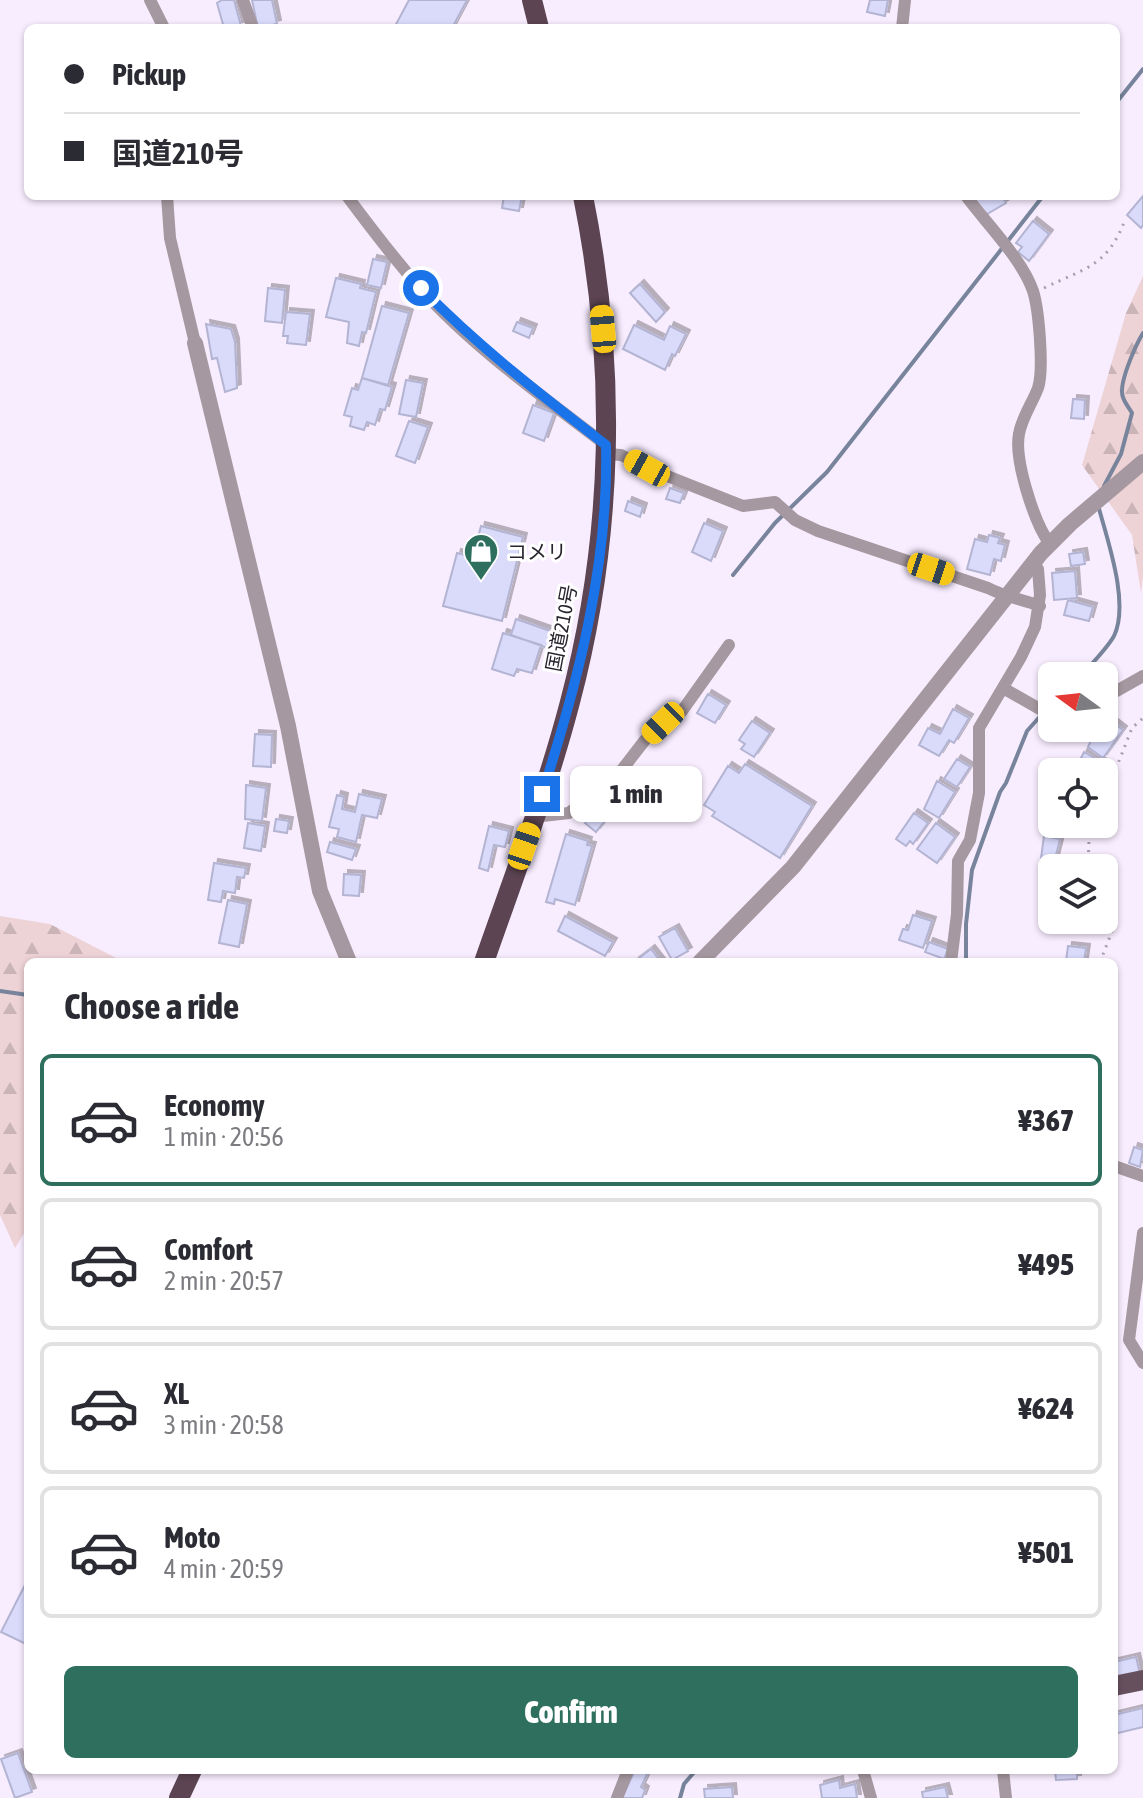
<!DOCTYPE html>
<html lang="en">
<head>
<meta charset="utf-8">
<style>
  :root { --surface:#fff; --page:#f7f7f7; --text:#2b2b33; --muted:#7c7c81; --line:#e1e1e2; --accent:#2f6f5d }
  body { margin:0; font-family:"Asap Condensed","Noto Sans JP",sans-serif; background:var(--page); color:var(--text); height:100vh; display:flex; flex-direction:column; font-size:30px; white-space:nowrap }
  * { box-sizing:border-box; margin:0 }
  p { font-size:26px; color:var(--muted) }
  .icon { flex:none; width:44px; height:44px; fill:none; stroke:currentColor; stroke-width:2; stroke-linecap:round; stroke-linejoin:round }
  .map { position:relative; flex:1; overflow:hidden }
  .side { position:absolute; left:24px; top:958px; width:1094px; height:816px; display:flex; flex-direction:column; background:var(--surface); border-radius:12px; box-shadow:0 2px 6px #0004 }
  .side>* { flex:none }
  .banner { position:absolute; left:24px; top:24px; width:1096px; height:176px; border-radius:12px; box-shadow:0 2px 6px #0004; display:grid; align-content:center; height:176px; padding:0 40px; background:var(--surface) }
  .needle { width:52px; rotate:285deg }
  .tools { position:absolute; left:1038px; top:662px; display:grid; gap:16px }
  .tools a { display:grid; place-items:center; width:80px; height:80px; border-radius:12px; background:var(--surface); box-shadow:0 2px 6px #0004; font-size:40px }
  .end { position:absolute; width:36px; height:36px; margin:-18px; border:10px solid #1a73e8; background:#fff; box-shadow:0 0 0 4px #fff }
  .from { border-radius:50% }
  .bubble { position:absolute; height:56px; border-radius:12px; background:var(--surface); box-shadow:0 2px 6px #0004; font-size:26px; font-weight:800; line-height:56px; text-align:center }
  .car { position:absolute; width:24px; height:48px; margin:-24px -12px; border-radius:10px; box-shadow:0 0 6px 2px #0007; background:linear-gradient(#f5c518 24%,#345 0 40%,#f5c518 0 76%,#345 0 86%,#f5c518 0) }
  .banner b { display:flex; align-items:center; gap:28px; height:76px; font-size:30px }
  .banner b+b { border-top:2px solid var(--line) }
  .banner i { width:20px; height:20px; background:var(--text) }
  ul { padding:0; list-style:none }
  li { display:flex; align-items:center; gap:24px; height:132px; margin:0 16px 12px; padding:0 24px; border:4px solid var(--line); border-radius:12px }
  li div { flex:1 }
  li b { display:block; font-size:30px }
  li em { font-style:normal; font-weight:800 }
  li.on { border-color:var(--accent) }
  li>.icon { width:72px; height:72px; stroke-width:1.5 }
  h2 { padding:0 40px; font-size:36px; line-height:96px }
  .cta { display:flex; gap:16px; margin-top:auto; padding:16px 40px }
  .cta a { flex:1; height:92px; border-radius:12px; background:var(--accent); color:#fff; font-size:32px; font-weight:800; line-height:92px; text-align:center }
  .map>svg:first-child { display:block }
  .forest { fill:url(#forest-firs) }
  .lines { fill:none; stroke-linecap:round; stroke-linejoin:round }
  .stream { stroke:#77849b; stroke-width:4 }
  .building { fill:#dadafb; stroke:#b3b3d2; stroke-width:2; filter:url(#shadow) }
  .path { stroke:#a69dad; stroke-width:3; stroke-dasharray:2 6; stroke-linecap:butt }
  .minor { stroke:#a698a0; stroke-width:12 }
  .tertiary { stroke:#a698a0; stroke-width:16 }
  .primary { stroke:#67505e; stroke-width:20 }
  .trunk { stroke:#5c4452; stroke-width:20 }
  .route { stroke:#1a73e8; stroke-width:10 }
  .labels { text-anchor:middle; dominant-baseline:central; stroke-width:6; stroke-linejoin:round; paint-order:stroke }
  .poi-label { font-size:20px; fill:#29232e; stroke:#fff; text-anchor:start }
  .street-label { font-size:20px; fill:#29232e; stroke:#fff }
</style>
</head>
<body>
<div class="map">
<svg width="1143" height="1798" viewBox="0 0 1143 1798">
  <defs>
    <pattern id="forest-firs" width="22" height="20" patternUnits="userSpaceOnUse" patternTransform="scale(2)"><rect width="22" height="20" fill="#edd2d6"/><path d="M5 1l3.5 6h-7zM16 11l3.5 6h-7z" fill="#cbb4b8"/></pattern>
    <filter id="shadow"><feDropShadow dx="4" dy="-4" stdDeviation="0" flood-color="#0004"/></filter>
  </defs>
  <rect width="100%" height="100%" fill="#f8edff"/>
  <path class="forest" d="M1143 276V576L1141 593 1132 535 1082 465 1126 313Z
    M0 916 50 924 124 962H28V1227L15 1248 0 1215Z"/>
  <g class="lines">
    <path class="stream" d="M1116 103 1143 69
      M1104 486 1121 454 1132 413C1128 406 1121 399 1122 389 1123 375 1135 346 1143 333
      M733 575 775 523 827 472 1043 196
      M1081 676C1091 664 1106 650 1114 636 1130 603 1107 539 1098 505
      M966 962V924L972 870 1000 792 1006 783 1027 731 1052 703
      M0 991 28 995
      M680 1798 684 1784 696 1770"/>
  </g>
  <path class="building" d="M222 0H234L241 26 224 28 217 3Z
    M252 0H272L277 24 258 28Z
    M409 0H467L452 28H394Z
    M870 0H888L885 16 867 12Z
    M504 196H522L519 211 502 208Z
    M978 196H1002L1006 203 982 217 972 199Z
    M1143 196V225L1141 228 1127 215Z
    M1033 221 1049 234 1029 261 1018 252 1022 247 1016 243Z
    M373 259 387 262 381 288 367 285Z
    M336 278 361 284 360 288 376 292 366 333 362 332 359 346 347 343 349 322 326 317Z
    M640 284 665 312 656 322 630 293Z
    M268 288 285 290 282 323 265 321Z
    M382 306 409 313 388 385 362 378Z
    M286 312 310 314 306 345 287 343 288 336H283Z
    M517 322 533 328 529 338 513 331Z
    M206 324 231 329 235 342 237 388 225 392 217 358 212 359Z
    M634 325 664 340 670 326 686 334 675 356 672 354 665 370 623 349Z
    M362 378 392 387 385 410 380 409 375 425 367 422 364 430 350 426 352 417 344 415 352 388 358 390Z
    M406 380 423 383 416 417 399 414Z
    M1073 399 1085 400 1084 419 1071 418Z
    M533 405 554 413 544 441 523 433Z
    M409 421 428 427 415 463 396 456Z
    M670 488 684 493 680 503 666 499Z
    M628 501 643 507 640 517 625 511Z
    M704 523 723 531 711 561 692 552Z
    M481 526 523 537 502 621 443 606 457 553 473 557Z
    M989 535 1000 538 998 543 1005 545 1001 561 994 559 990 575 967 569 975 539 987 542Z
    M1083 552 1085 564 1071 566 1069 554Z
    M1075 571 1077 598 1054 600 1052 573Z
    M1068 600 1093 607 1089 621 1064 615Z
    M516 619 559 634 553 650 511 635Z
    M503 633 541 645 532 673 517 669 514 676 492 669Z
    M708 694 726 705 715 723 697 713Z
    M953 709 969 718 954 743 949 740 939 756 919 745 928 728 940 734Z
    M1105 716 1123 730 1103 758 1088 747 1097 728H1104Z
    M752 721 770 733 754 757 741 749 745 744 739 740Z
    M255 734 272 735 271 767 253 766Z
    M1084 752 1102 762 1096 772 1079 762Z
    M957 759 970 767 957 787 944 779Z
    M745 764 812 806 780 858 712 816 715 812 704 805 728 766 739 773Z
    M937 781 955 792 939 818 924 809Z
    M246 785 266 788 262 821 245 819Z
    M359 794 382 799 377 818 362 815 356 842 337 837 339 829 329 827 337 795 344 797 342 809 355 812Z
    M593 812 605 821 596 832 585 823Z
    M914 813 928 823 913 844 910 841 906 846 896 839Z
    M276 819 289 821 287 833 274 831Z
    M248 823 265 826 261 851 244 848Z
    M936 823 955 837 937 863 917 849Z
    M489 826 509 831 505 847 494 845 488 871 479 868Z
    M566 834 588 841 587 845 592 846 575 905 555 899 554 904 546 902Z
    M1044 836 1060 839 1055 859 1060 860 1058 868H1052V876L1039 873Z
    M330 842 356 849 352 860 327 852Z
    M214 863 246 868 244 878 237 877 235 893 223 891 221 902 208 900Z
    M344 874 361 875 359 896 343 895Z
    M228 900 247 904 239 947 219 943Z
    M913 915 932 921 923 948 899 940 903 929 908 930Z
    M565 916 613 942 605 956 558 931Z
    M675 928 688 951 672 960 659 937Z
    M929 942 948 949 944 959 925 952Z
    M1068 946 1086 948 1084 962 1066 961Z
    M651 949 661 962H636L635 961Z
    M1134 1147 1143 1150 1140 1167 1129 1163Z
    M28 1579V1645L1 1632Z
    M1136 1657 1140 1674 1114 1680V1662Z
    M1143 1708V1727L1114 1734V1715Z
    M18 1753 32 1792 15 1798 1 1759Z
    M635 1770H649L641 1787 645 1790 642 1798H622Z
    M1055 1770H1077V1779L1056 1780Z
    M839 1780 840 1788 855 1784 857 1798H822L820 1785Z
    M732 1787 733 1798H705L704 1789Z
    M945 1787 948 1798H923L922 1792Z"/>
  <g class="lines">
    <path class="path" d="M1044 288C1085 268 1107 267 1125 220
      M1104 799 1132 728 1143 718
      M1088 868 1089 839 1094 824
      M1100 962 1116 921 1104 902"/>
    <path class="minor" d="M150 0 164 28
      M243 0 253 28
      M902 28 905 0
      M167 196 170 238 195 343
      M347 196C370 227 394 258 419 287 473 347 542 396 606 445
      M966 196C987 224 1022 259 1033 291 1039 310 1044 370 1038 388 1032 404 1022 417 1019 434 1014 459 1034 523 1050 544
      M606 454 621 455 647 468 743 506 775 502 795 520 818 531 988 588C1005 597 1022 599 1040 606
      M1003 688 1052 716
      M1104 698 1143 676
      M534 817 569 813 621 771 645 740 663 723 682 711 729 645
      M951 962 957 914 958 861 970 840 979 793V728L1021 657 1035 627 1040 595 1038 569 1033 563
      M1114 1166 1143 1176
      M1143 1233 1129 1340 1143 1363
      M863 1770 871 1798
      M1003 1770 1006 1798
      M617 1798 628 1770"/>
    <path class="tertiary" d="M195 343 288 726 320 891 349 962
      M700 962 793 867 1041 553 1070 524 1143 462"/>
    <path class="primary" d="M1114 1686 1143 1680"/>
    <path class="trunk" d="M532 0 539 28
      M484 962C514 876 547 790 570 702 614 536 617 364 583 196
      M179 1798 192 1770"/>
  </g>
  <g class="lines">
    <path class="route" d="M421 288C478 346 542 396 606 445 609 564 578 682 542 794"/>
  </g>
  <defs>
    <g id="shop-pin" transform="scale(1.8)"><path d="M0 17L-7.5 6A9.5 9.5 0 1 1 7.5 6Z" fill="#2f6f5d" stroke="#fff"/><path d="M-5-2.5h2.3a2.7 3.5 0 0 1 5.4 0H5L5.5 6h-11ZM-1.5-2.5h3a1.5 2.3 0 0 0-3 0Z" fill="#fff"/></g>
  </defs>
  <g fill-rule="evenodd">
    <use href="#shop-pin" x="481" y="551"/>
  </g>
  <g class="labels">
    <g class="poi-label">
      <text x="507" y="551">コメリ</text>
    </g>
    <g class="street-label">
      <text transform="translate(561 628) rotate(-79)">国道210号</text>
    </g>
  </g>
</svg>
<div class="tools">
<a><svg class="needle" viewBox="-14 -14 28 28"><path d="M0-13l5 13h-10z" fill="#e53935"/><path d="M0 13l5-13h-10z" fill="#7c7c81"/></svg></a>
<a><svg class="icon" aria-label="locate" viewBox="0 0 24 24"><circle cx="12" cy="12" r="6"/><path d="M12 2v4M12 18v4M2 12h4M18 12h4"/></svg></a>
<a><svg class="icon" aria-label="layers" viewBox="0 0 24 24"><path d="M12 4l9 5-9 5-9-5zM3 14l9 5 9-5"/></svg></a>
</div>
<i class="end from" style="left:421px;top:288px"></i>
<i class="end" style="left:542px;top:794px"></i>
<div class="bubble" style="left:570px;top:766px;width:132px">1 min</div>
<i class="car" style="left:603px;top:329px;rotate:355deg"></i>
<i class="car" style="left:647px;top:468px;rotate:299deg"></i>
<i class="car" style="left:931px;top:569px;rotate:108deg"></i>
<i class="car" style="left:663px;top:723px;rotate:226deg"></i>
<i class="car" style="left:524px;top:846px;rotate:19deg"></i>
<div class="banner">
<b><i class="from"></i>Pickup</b>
<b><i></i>国道210号</b>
</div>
<section class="side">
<h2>Choose a ride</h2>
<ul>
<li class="on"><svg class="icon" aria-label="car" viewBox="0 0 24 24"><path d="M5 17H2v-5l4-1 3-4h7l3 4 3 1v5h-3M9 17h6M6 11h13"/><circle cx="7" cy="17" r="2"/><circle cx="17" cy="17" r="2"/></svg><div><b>Economy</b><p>1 min · 20:56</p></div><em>¥367</em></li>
<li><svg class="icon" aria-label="car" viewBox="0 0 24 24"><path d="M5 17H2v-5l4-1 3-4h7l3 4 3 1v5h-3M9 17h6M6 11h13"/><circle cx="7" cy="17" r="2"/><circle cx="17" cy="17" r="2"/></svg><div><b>Comfort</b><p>2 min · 20:57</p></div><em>¥495</em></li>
<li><svg class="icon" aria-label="car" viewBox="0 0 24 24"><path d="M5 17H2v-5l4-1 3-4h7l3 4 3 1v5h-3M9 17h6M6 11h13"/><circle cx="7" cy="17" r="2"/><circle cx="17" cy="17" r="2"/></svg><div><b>XL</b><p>3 min · 20:58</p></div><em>¥624</em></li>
<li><svg class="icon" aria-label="car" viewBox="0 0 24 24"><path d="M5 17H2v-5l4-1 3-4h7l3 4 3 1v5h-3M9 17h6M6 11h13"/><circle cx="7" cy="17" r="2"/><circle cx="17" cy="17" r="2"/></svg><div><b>Moto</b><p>4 min · 20:59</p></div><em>¥501</em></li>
</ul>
<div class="cta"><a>Confirm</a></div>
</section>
</div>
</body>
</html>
